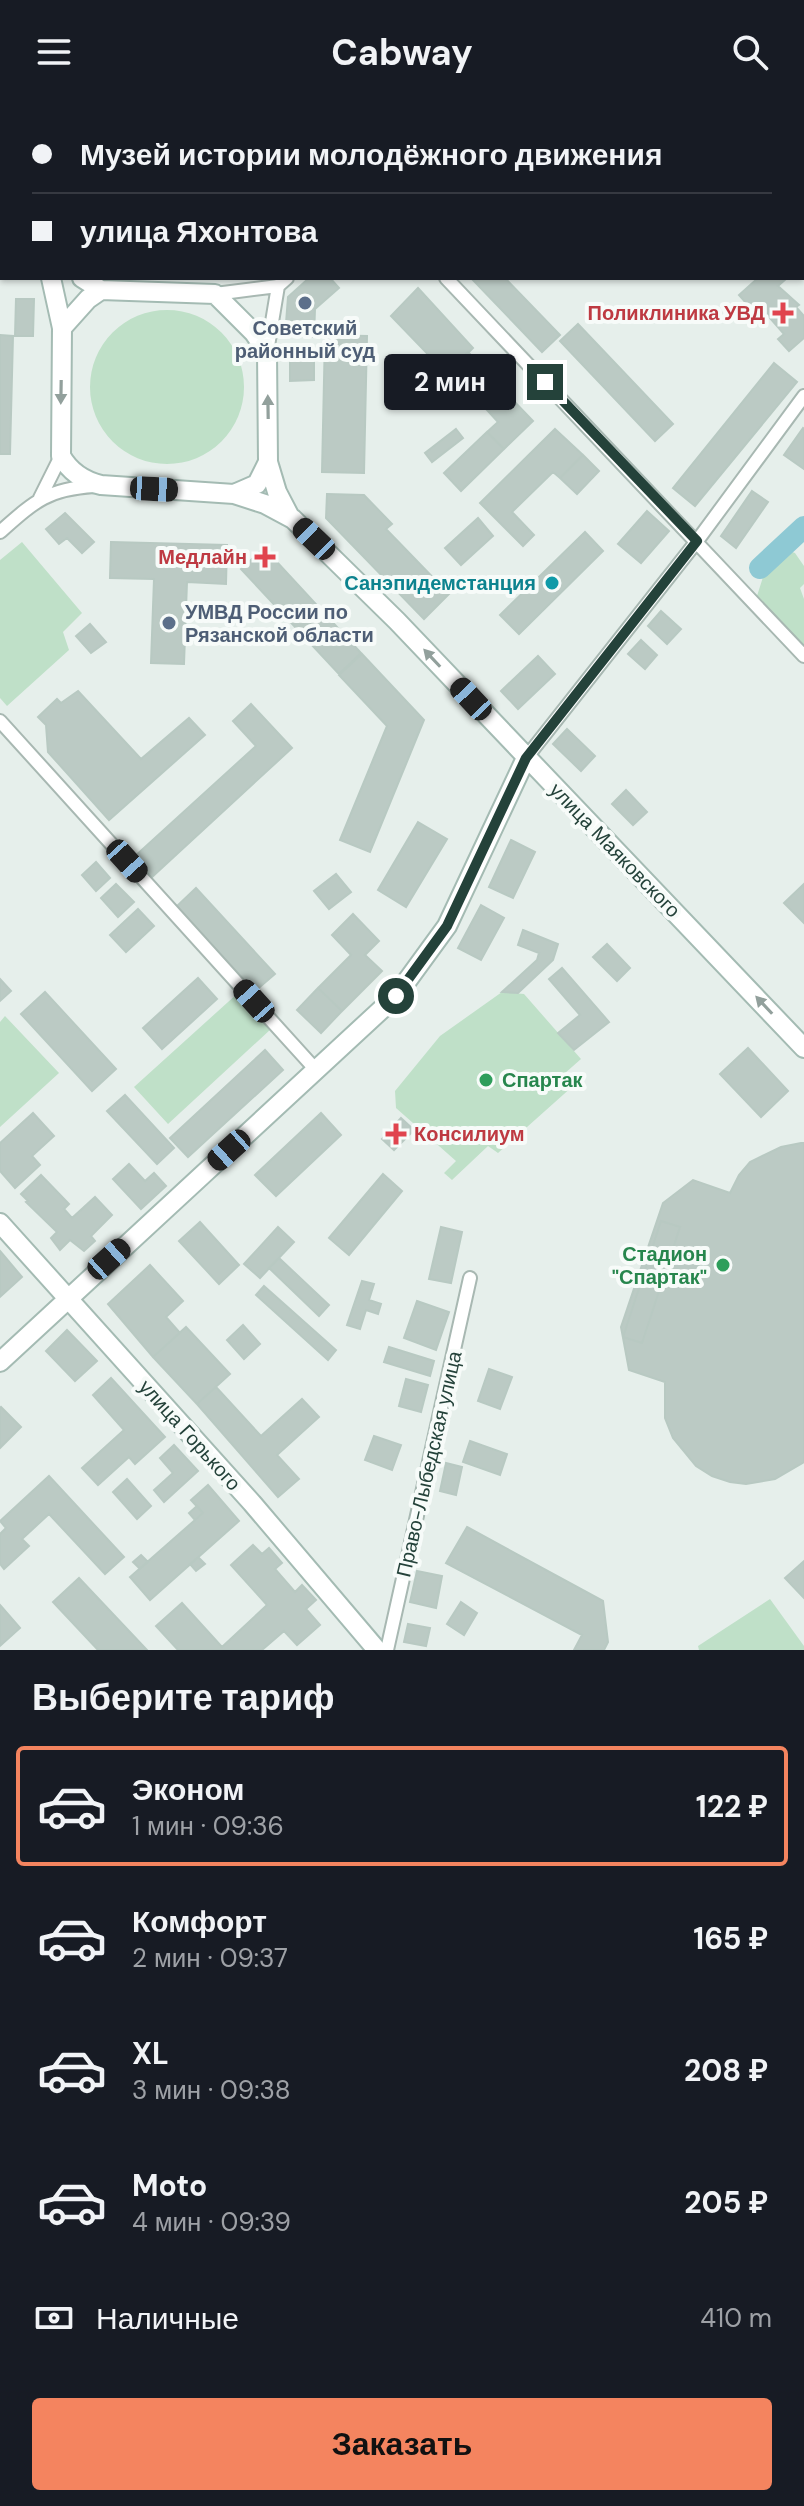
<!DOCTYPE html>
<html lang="ru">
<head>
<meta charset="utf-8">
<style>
  :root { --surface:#171b24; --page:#20242c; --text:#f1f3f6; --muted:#9ea1a6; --line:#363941; --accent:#f4845f }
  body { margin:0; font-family:"DM Sans",sans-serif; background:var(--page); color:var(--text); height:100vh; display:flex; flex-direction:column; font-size:30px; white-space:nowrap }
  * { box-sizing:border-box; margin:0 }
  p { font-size:26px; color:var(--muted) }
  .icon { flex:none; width:44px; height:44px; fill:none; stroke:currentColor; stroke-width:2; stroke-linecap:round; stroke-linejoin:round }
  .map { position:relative; height:1546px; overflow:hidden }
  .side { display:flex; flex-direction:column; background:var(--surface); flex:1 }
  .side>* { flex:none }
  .guide { position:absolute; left:0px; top:0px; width:804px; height:176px; box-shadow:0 2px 6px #0004; display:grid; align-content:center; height:176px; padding:0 32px; background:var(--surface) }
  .end { position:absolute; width:36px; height:36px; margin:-18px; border:10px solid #24423a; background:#fff; box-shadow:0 0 0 4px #fff }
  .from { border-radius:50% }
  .bubble { position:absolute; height:56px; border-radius:8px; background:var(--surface); box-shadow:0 2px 6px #0004; font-size:26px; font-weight:700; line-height:56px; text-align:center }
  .car { position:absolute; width:24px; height:48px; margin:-24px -12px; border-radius:10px; box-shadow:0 0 6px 2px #0007; background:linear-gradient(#222 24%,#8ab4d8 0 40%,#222 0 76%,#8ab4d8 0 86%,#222 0) }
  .guide b { display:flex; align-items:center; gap:28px; height:76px; font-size:30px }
  .guide b+b { border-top:2px solid var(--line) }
  .guide i { width:20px; height:20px; background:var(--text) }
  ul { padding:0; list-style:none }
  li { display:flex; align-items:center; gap:24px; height:120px; margin:0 16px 12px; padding:0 16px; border:4px solid transparent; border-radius:8px }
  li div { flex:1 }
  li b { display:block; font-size:30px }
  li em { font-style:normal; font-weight:700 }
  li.current { border-color:var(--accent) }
  li>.icon { width:72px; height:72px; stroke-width:1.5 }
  h2 { padding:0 32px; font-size:36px; line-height:96px }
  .pay { display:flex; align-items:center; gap:20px; height:88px; padding:0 32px; font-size:30px }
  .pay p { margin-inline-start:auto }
  .action { display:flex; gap:16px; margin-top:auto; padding:16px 32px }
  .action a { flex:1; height:92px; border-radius:8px; background:var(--accent); color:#111; font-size:32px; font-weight:700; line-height:92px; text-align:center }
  header { display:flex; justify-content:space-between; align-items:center; height:104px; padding:0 32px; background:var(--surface); font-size:36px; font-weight:700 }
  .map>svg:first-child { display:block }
  .green { fill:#bfe0c8 }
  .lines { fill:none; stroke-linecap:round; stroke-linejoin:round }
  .river { stroke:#8ec9d4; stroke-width:22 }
  .building { fill:#bbcac4; stroke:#b8c9c2; stroke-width:2 }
  .street-casing { stroke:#a8b8b2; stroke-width:16 }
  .secondary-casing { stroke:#a4bbb3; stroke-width:22 }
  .street { stroke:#fff; stroke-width:12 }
  .secondary { stroke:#fff; stroke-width:18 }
  .oneway { fill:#92a09c }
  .route { stroke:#24423a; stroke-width:10 }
  .service-dot { fill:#5c6f8a; stroke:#f7fbf9; stroke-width:3 }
  .health-dot { fill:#e0444e; stroke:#f7fbf9; stroke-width:3 }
  .culture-dot { fill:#0f9aa8; stroke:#f7fbf9; stroke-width:3 }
  .leisure-dot { fill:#2e9e5b; stroke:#f7fbf9; stroke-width:3 }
  .labels { text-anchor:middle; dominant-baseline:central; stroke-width:8; stroke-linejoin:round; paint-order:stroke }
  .health-label { font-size:20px; font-weight:bold; fill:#be3a42; stroke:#f7fbf9; text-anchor:end }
  .service-label { font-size:20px; font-weight:bold; fill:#4e5e75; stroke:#f7fbf9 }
  .culture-label { font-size:20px; font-weight:bold; fill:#0d838f; stroke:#f7fbf9; text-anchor:end }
  .street-label { font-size:20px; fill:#24423a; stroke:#f7fbf9 }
  .leisure-label { font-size:20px; font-weight:bold; fill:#27864d; stroke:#f7fbf9; text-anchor:start }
</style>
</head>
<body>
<header><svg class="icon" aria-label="menu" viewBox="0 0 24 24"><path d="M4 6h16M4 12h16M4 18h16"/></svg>Cabway<svg class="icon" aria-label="search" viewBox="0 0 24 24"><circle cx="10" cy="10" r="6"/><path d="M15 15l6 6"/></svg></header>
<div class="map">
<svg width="804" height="1546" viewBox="0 0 804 1546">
  <rect width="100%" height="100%" fill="#e6efeb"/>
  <path class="green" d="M90 283a77 77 0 1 1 154 0a77 77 0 1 1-154 0Z
    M22 438 82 509 63 528 69 546 7 602 0 594V456Z
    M787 446 795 449 804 462V480L800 484 804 495V547L756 495 765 467Z
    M502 888 524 890 581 955 564 970 573 982 498 1049 488 1042 452 1076 444 1069 456 1057 396 1004 395 987 440 932Z
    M238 889 271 925 168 1020 134 983Z
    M5 912 59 969 0 1023V918Z
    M770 1495 804 1542V1546H699L698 1542Z"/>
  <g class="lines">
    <path class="river" d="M760 464 804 423"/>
  </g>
  <path class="building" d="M0 0H32L34 2H2V16Z
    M208 0H254L256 2H210Z
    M529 0H569L570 1 527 2Z
    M309 174H330L339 184 315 205 314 233 285 232 288 193Z
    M471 174H505L560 231 542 248Z
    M758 174H787L778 182 799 201 796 203 804 212V234L789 247 778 235 784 230 763 206 757 211 739 191Z
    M418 184 473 244 447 270 391 212Z
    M16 195H34L33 232H15Z
    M578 220 673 320 655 337 560 237Z
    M0 231 13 232 10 350H0Z
    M325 231 367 232 364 369 322 368Z
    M290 246H314V276L290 277Z
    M468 248 507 290 488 307 449 266Z
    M774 259 797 278 695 402 673 384Z
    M507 290 533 317 504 345 487 328 498 318 488 307Z
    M803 324 804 325V365L784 351Z
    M456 325 463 334 432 358 425 349Z
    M555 325 583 351 560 374 553 368 512 408 534 431 523 442 480 399Z
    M487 328 504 345 461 387 444 369Z
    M583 351 599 367 577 390 560 374Z
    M752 387 768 398 736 444 721 432Z
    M327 390 364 391 392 420 386 425 449 490 424 515 326 414Z
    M647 407 669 427 641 459 618 440Z
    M65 409 94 438 82 449 67 434 59 440 46 425Z
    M478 414 493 432 461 461 445 444Z
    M585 428 603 447 519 530 500 511Z
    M111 438 227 441 226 480 187 478 184 560 151 559 154 475 110 474Z
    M264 444 361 549 339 570 241 465Z
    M661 507 681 525 667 540 648 522Z
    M90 520 106 538 91 549 76 532Z
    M641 536 657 551 645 565 628 550Z
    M362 550 424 616 370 748 340 736 387 622 339 571Z
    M538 552 555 570 518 605 501 587Z
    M78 587 141 655 189 614 205 631 109 716 48 648 46 621 38 613 57 595 61 599Z
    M251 600 292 644 152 773 134 753 256 642 233 617Z
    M567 625 595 652 581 667 553 640Z
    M626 686 647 708 633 721 612 700Z
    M418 718 447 735 406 803 378 786Z
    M511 736 535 748 513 794 489 783Z
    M96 758 110 774 96 787 82 771Z
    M336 770 351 788 329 805 314 787Z
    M116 780 134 798 118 813 101 794Z
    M804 780V819L784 799Z
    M196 784 275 870 255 887 176 803Z
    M481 801 504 814 481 856 458 844Z
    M138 805 154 822 126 848 110 831Z
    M353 810 379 837 365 851 382 867 342 907 318 884 351 851 332 831Z
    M523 826 558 840 553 856 518 889 502 888 537 856 539 849 518 841Z
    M607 840 630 864 617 877 593 853Z
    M562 864 609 918 574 946 558 929 580 911 549 875Z
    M198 874 217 895 162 945 143 924Z
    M0 875 11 887 0 897Z
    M318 884 342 907 321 929 297 906Z
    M45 888 116 965 92 987 21 910Z
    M748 944 788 987 761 1013 720 970Z
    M265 946 283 966 188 1053 170 1034Z
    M125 991 174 1044 157 1060 107 1007Z
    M33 1009 54 1032 32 1052 40 1061 15 1084 0 1067V1039Z
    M321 1009 341 1031 276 1092 255 1071Z
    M401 1014 414 1026 394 1046 382 1035Z
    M801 1039H804V1358L775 1375 746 1380 730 1378 712 1372 696 1362 673 1334 665 1314V1278L629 1266 621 1223 663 1099 693 1076 730 1089 739 1071 750 1058 781 1043Z
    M129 1060 145 1077 154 1069 166 1082 141 1105 113 1075Z
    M383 1070 402 1087 349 1151 329 1134Z
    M41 1071 69 1100 64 1105 72 1114 95 1093 112 1111 91 1132 95 1137 84 1147 70 1136 60 1146 51 1134 57 1128 26 1098 28 1097 21 1090Z
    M661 1117 680 1123 642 1239 623 1233Z
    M200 1118 239 1161 219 1180 179 1137Z
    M278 1123 294 1138 260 1174 244 1160Z
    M441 1123 462 1128 451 1179 429 1175Z
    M0 1147 22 1173 0 1193Z
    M279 1154 329 1201 319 1212 269 1164Z
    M150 1161 183 1197 166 1213 180 1229 153 1253 108 1200Z
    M362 1177 374 1180 369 1196 381 1200 378 1210 366 1206 360 1225 347 1221Z
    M264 1182 336 1246 328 1256 256 1191Z
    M417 1197 449 1208 436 1246 404 1234Z
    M243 1221 260 1240 244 1255 227 1236Z
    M186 1223 230 1270 197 1300 153 1253Z
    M67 1226 97 1257 75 1277 46 1247Z
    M389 1243 434 1257 430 1272 384 1258Z
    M489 1265 512 1273 500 1305 478 1297Z
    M111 1274 165 1333 135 1360 129 1353 98 1381 82 1364 124 1326 93 1291Z
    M406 1275 428 1281 421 1308 399 1302Z
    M216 1283 261 1332 302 1295 319 1313 277 1351 299 1375 278 1393 197 1300Z
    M1 1303 21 1323 0 1344V1304Z
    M374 1332 401 1341 392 1366 365 1356Z
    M470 1337 507 1350 500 1371 463 1358Z
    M174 1341 198 1367 164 1398 154 1386 173 1369 160 1354Z
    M446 1359 462 1363 456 1391 440 1387Z
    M49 1372 124 1453 105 1470 49 1410 22 1435 29 1442 4 1465 0 1460V1430L6 1424 0 1417Z
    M127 1375 151 1402 137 1415 113 1388Z
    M208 1381 239 1417 150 1496 130 1473 203 1409 191 1396Z
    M197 1402 203 1409 195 1416 189 1409Z
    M467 1423 603 1497 608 1538 604 1546H574L582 1531 446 1459Z
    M253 1441 262 1450 269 1444 282 1459 275 1465 295 1488 302 1481 316 1496 306 1505 320 1521 297 1541 284 1527 262 1546H178L156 1522 182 1499 222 1543 267 1501 231 1461Z
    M141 1451 148 1458 140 1465 133 1458Z
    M198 1453 205 1460 196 1467 190 1460Z
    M804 1457V1494L785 1474Z
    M417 1467 442 1472 436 1504 410 1498Z
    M79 1474 147 1546H98L53 1498Z
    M461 1498 477 1509 464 1531 447 1520Z
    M0 1501 20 1524 0 1542Z
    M408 1520 430 1524 426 1542 404 1538Z"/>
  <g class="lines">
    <g class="street-casing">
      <path id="street" d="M280 0 282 2
        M681 0 683 2
        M477 2 479 0
        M776 2 778 0
        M802 120 804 122
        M446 174 804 552
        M215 190 278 182 287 174
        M267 248 278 182
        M40 394 61 352
        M0 428C34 398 47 385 94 382
        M0 617 316 966
        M526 654 697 437 804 292
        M387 1546 470 1174"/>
    </g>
    <g class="secondary-casing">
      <path id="secondary" d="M0 104 2 106
        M51 174 62 224 61 352C70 368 84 377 101 381L234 390 257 380 268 358 267 248 254 229 215 190 101 186 88 195 62 224
        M82 174 101 186
        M268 358 277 388 290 413
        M234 390 265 400 293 415 397 517 804 944
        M0 1119 252 1399 377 1546
        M0 1258 396 892 447 822 526 654"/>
    </g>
    <use href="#street" class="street"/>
    <use href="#secondary" class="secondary"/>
  </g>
  <defs><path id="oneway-solid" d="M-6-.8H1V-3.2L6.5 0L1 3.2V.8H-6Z" transform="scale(2)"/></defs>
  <g class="oneway">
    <use href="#oneway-solid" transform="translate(61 288) rotate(91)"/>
    <use href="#oneway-solid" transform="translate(268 303) rotate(-91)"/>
    <use href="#oneway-solid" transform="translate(432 554) rotate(-133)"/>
    <use href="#oneway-solid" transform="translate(764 901) rotate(-133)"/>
  </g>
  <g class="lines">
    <path class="route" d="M396 892 447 822 526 654 697 437 545 278"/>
  </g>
  <g class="service-dot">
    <circle cx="305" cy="199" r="8"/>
    <circle cx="169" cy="519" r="8"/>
  </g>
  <g class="health-dot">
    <path d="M779 197h8v8h8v8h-8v8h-8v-8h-8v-8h8z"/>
    <path d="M261 441h8v8h8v8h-8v8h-8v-8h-8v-8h8z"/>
    <path d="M392 1018h8v8h8v8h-8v8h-8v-8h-8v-8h8z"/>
  </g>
  <circle class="culture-dot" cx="552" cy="479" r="8"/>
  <g class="leisure-dot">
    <circle cx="486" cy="976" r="8"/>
    <circle cx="723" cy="1161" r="8"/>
  </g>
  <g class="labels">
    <g class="health-label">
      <text x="765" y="209">Поликлиника УВД</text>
      <text x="247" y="453">Медлайн</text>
      <text x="414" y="1030" text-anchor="start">Консилиум</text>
    </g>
    <g class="service-label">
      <text x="305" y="224">Советский<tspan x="305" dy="23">районный суд</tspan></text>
      <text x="185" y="508" text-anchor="start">УМВД России по<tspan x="185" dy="23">Рязанской области</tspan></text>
    </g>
    <g class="culture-label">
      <text x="536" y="479">Санэпидемстанция</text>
    </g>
    <g class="street-label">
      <text transform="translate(615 746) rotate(46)">улица Маяковского</text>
      <text transform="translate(190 1331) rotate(48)">улица Горького</text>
      <text transform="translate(429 1360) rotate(-77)">Право-Лыбедская улица</text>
    </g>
    <g class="leisure-label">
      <text x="502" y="976">Спартак</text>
      <text x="707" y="1150" text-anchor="end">Стадион<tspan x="707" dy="23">"Спартак"</tspan></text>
    </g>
  </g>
</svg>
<i class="end from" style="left:396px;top:892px"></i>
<i class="end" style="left:545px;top:278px"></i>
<div class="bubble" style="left:384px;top:250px;width:132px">2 мин</div>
<i class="car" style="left:154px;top:385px;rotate:93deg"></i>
<i class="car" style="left:314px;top:435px;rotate:314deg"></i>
<i class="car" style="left:471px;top:595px;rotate:317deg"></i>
<i class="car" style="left:127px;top:757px;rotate:138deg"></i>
<i class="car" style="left:254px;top:897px;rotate:318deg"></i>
<i class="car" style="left:229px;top:1046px;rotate:228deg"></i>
<i class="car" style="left:109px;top:1155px;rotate:48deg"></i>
<div class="guide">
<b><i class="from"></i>Музей истории молодёжного движения</b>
<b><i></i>улица Яхонтова</b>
</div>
</div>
<section class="side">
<h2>Выберите тариф</h2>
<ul>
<li class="current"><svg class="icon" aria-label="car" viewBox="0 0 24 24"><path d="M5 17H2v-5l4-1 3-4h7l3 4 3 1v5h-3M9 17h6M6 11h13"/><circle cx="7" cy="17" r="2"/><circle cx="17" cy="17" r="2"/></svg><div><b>Эконом</b><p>1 мин · 09:36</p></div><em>122 ₽</em></li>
<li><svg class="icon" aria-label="car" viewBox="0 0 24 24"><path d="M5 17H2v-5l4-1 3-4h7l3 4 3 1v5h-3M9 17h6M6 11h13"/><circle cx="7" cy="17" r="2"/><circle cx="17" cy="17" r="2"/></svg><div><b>Комфорт</b><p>2 мин · 09:37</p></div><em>165 ₽</em></li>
<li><svg class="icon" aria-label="car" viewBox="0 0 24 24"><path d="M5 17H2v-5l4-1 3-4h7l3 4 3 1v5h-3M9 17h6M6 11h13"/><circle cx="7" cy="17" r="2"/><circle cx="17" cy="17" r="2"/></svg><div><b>XL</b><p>3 мин · 09:38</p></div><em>208 ₽</em></li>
<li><svg class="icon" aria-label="car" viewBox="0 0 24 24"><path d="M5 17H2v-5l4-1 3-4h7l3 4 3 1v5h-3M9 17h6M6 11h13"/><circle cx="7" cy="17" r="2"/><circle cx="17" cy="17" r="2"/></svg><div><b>Moto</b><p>4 мин · 09:39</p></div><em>205 ₽</em></li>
</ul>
<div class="pay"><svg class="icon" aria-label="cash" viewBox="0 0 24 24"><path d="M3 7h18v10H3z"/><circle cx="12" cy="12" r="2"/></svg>Наличные<p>410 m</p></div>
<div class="action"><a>Заказать</a></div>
</section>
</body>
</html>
